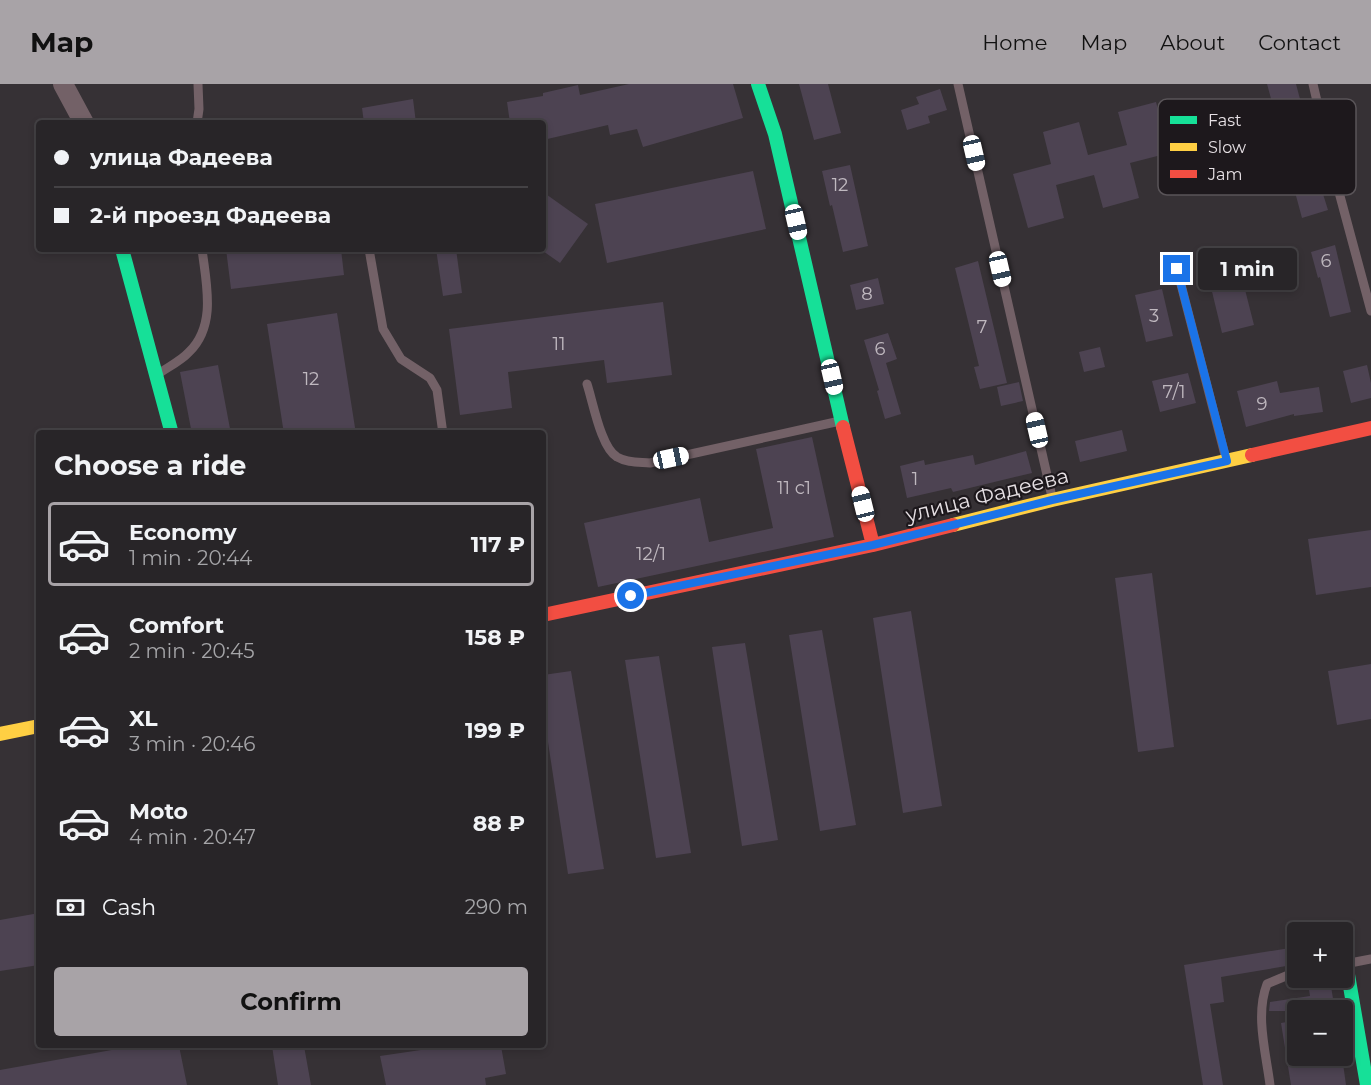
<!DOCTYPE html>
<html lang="en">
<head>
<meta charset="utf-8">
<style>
  :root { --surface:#282528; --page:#343134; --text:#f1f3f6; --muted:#a5a5a8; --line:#444245; --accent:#a8a3a7 }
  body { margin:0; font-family:Montserrat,sans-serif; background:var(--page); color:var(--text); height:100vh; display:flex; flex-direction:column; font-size:22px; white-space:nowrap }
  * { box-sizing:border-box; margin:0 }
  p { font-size:20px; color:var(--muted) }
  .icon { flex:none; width:33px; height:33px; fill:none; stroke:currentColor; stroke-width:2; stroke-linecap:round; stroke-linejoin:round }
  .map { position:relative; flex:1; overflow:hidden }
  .side { position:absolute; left:36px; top:346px; width:510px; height:618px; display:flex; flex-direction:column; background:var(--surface); border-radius:6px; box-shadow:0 3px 9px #0003,0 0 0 2px var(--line) }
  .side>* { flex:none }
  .hud { position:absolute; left:36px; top:36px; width:510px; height:132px; border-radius:6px; box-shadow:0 3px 9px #0003,0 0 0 2px var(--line); display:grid; align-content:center; height:132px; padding:0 18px; background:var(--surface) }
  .buttons { position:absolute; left:1287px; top:838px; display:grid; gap:12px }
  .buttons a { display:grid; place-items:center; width:66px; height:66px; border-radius:6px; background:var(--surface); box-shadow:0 3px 9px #0003,0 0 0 2px var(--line); font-size:30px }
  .end { position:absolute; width:27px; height:27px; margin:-14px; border:8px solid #1a73e8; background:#fff; box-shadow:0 0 0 3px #fff }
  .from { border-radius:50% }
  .bubble { position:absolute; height:42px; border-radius:6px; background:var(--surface); box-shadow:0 3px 9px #0003,0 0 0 2px var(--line); font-size:20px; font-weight:700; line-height:42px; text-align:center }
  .car { position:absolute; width:18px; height:36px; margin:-18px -9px; border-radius:8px; box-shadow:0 0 4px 2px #0007; background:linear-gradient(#fff 24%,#345 0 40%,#fff 0 76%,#345 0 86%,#fff 0) }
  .hud b { display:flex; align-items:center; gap:21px; height:57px; font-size:22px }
  .hud b+b { border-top:2px solid var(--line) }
  .hud i { width:15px; height:15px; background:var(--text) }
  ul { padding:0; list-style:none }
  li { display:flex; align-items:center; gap:18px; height:84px; margin:0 12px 9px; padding:0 6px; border:3px solid transparent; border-radius:6px }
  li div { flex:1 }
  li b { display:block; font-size:22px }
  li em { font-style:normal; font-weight:700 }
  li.selected { border-color:var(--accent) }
  li>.icon { width:54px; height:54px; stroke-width:1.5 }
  h2 { padding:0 18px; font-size:27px; line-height:72px }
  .pay { display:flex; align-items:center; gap:15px; height:66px; padding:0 18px; font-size:22px }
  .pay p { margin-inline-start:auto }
  .cta { display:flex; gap:12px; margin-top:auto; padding:12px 18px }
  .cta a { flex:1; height:69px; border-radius:6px; background:var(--accent); color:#111; font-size:24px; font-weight:700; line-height:69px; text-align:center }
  header { display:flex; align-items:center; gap:36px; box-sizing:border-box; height:84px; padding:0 30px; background:var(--accent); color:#111 }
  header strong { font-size:28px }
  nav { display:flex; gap:33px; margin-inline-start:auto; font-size:21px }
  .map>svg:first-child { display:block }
  .building { fill:#4d4352 }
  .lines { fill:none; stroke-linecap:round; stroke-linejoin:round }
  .lane { stroke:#736167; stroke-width:9 }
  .street { stroke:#736167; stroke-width:20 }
  .fast { stroke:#16e098; stroke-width:14 }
  .slow { stroke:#ffcf43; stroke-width:14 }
  .jam { stroke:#f24e42; stroke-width:14 }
  .route { stroke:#1a73e8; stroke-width:8 }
  .labels { text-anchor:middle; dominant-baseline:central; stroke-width:4.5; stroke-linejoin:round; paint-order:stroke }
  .number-label { font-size:18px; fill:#c0b9c0 }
  .street-label { font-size:21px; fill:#e6e0e4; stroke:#1d181c }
  .key { fill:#1d181c; stroke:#595458; stroke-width:1.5 }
  .key-label { font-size:16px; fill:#e6e0e4 }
</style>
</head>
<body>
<header>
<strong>Map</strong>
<nav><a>Home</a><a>Map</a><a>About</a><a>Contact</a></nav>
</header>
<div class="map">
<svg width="1371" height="1001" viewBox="0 0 1371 1001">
  <rect width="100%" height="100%" fill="#363135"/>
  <path class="building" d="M629 0H733L743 34 643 63 637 45 610 51 608 41 543 56V39H510L507 18 543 12V9L578 1 580 11Z
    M799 0H828L841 49 814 56Z
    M1267 0H1296L1300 15 1273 22Z
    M940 5 947 26 928 32 930 39 907 46 901 26 919 20 916 13Z
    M413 15 416 39H364L362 24Z
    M1156 18 1165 52 1203 42 1216 94 1178 104 1169 69 1130 79 1139 114 1103 124 1094 91 1056 101 1064 134 1028 144 1013 90 1051 80 1043 48 1079 38 1088 71 1127 61 1118 28Z
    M1311 60 1316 78H1313L1328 126 1302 134 1284 67Z
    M850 81 868 162 843 168 832 121 830 122 822 87Z
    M753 87 766 145 607 179 595 120Z
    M543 108 588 140 560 179 543 167Z
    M1335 161 1351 228 1330 233 1320 193 1318 194 1311 168Z
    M226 165H341L344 191 231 205Z
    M436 165H456L462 209 443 212Z
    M978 177 1007 299 980 305 974 283 979 282 955 184Z
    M1239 182 1254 241 1222 249 1208 191Z
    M878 194 884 220 856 226 850 201Z
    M1162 205 1173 252 1146 258 1135 211Z
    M663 218 672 291 607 299 604 276 508 288 512 324 460 331 449 245Z
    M337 229 356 350H284L267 240Z
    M888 249 897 275 886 279 901 330 885 335 877 307 879 306 864 256Z
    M1100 263 1105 283 1084 288 1079 268Z
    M218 281 231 350H192L180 288Z
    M1367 281 1371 299V314L1351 319 1343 287Z
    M1188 289 1196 319 1160 328 1152 297Z
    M1277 297 1280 309 1319 303 1323 328 1294 332V330L1246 343 1237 307Z
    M1019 298 1023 317 1001 322 997 303Z
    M1122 346 1127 367 1080 378 1075 357Z
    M812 353 834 453 598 503 584 439 700 414 709 458 773 444 756 365Z
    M1026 367 1032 389 953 408 951 404 907 414 900 382 924 376 925 381 973 371 975 381Z
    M1371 446V503L1316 511 1308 455Z
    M1152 489 1174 663 1138 668 1115 494Z
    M911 527 942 722 903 729 873 534Z
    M822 546 856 741 820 747 789 551Z
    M745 559 778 756 742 762 712 563Z
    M659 572 691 769 656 774 625 576Z
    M1371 580V635L1337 641 1328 587Z
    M571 587 604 785 568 790 543 625V591Z
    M39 829V881L0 887V836Z
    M1296 863 1298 880 1221 893 1224 918 1210 920 1223 1001H1203L1184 881Z
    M1330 896 1335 927H1269L1270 918 1310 912 1308 899Z
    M1298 936V972H1342L1346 1001H1291L1281 939Z
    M134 962H179L187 1001H0V986Z
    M272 962H304L311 1001H278Z
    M448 962H501L506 990 485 994 486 1001H386L380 972Z"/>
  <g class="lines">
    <path class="lane" d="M958 0 1052 413
      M1313 0 1333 86 1371 227
      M197 39 199 25 198 0
      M369 165 383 245 401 275 430 294 437 306 443 350
      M1177 185 1226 375
      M158 290C168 283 181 277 189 268 217 241 206 199 202 165
      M587 300C593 318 601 364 617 373 627 379 639 378 650 379L840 337
      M1350 879 1371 875
      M1270 1001C1266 969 1255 931 1267 900L1298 887"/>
    <path class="street" d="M63 0 84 39"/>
    <path class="fast" d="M758 0 775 50 843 343
      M122 165 172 350
      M1346 879 1367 1001"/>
    <path class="slow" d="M953 441 1052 416 1252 371
      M0 650 39 642"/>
    <path class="jam" d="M843 343 873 461
      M1252 371 1371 344
      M543 531 873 461 953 441"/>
  </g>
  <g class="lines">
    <path class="route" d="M631 512 873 461 1052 416 1227 377 1177 185"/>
  </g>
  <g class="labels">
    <g class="number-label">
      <text x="840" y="101">12</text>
      <text x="1326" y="177">6</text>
      <text x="867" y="210">8</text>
      <text x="1154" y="232">3</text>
      <text x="982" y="243">7</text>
      <text x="559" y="260">11</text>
      <text x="880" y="265">6</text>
      <text x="311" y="295">12</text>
      <text x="1174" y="308">7/1</text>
      <text x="1262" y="320">9</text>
      <text x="915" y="395">1</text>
      <text x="794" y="404">11 с1</text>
      <text x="651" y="470">12/1</text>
    </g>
    <g class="street-label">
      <text transform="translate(987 411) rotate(-14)">улица Фадеева</text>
    </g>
  </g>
  <rect x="1158" y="15" width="198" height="96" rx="9" class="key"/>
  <rect x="1170" y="32" width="27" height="8" fill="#16e098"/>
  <rect x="1170" y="59" width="27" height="8" fill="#ffcf43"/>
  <rect x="1170" y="86" width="27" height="8" fill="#f24e42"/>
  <g class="key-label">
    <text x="1208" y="42">Fast</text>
    <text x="1208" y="69">Slow</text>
    <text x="1208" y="96">Jam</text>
  </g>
</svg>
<div class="buttons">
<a>+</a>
<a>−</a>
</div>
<i class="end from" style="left:631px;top:512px"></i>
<i class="end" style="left:1177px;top:185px"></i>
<div class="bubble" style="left:1198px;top:164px;width:99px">1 min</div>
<i class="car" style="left:974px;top:69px;rotate:167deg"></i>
<i class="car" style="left:796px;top:138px;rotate:167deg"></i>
<i class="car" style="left:1000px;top:185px;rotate:167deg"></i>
<i class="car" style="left:832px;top:293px;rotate:167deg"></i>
<i class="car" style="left:1037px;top:346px;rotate:347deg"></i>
<i class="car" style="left:671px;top:374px;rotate:78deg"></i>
<i class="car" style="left:863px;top:420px;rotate:346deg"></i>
<div class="hud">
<b><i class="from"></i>улица Фадеева</b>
<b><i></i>2-й проезд Фадеева</b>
</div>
<section class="side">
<h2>Choose a ride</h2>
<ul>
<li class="selected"><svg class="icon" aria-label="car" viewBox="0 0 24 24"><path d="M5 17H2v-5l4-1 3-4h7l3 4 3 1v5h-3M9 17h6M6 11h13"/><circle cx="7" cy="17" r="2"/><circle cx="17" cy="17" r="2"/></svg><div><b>Economy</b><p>1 min · 20:44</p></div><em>117 ₽</em></li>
<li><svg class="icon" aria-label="car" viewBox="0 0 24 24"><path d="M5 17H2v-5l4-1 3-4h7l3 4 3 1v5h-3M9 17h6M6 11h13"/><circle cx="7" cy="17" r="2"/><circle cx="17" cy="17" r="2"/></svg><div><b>Comfort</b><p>2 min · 20:45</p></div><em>158 ₽</em></li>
<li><svg class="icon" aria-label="car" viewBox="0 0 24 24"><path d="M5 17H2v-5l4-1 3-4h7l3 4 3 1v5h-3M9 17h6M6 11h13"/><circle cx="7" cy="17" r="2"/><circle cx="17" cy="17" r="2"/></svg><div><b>XL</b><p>3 min · 20:46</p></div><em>199 ₽</em></li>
<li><svg class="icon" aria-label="car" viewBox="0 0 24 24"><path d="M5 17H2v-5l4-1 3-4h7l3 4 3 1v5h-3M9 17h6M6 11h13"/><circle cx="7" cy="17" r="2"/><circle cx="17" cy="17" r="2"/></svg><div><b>Moto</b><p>4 min · 20:47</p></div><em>88 ₽</em></li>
</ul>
<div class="pay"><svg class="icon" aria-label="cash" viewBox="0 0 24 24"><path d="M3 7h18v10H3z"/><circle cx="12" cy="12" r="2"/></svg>Cash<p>290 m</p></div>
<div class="cta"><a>Confirm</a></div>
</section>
</div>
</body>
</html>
